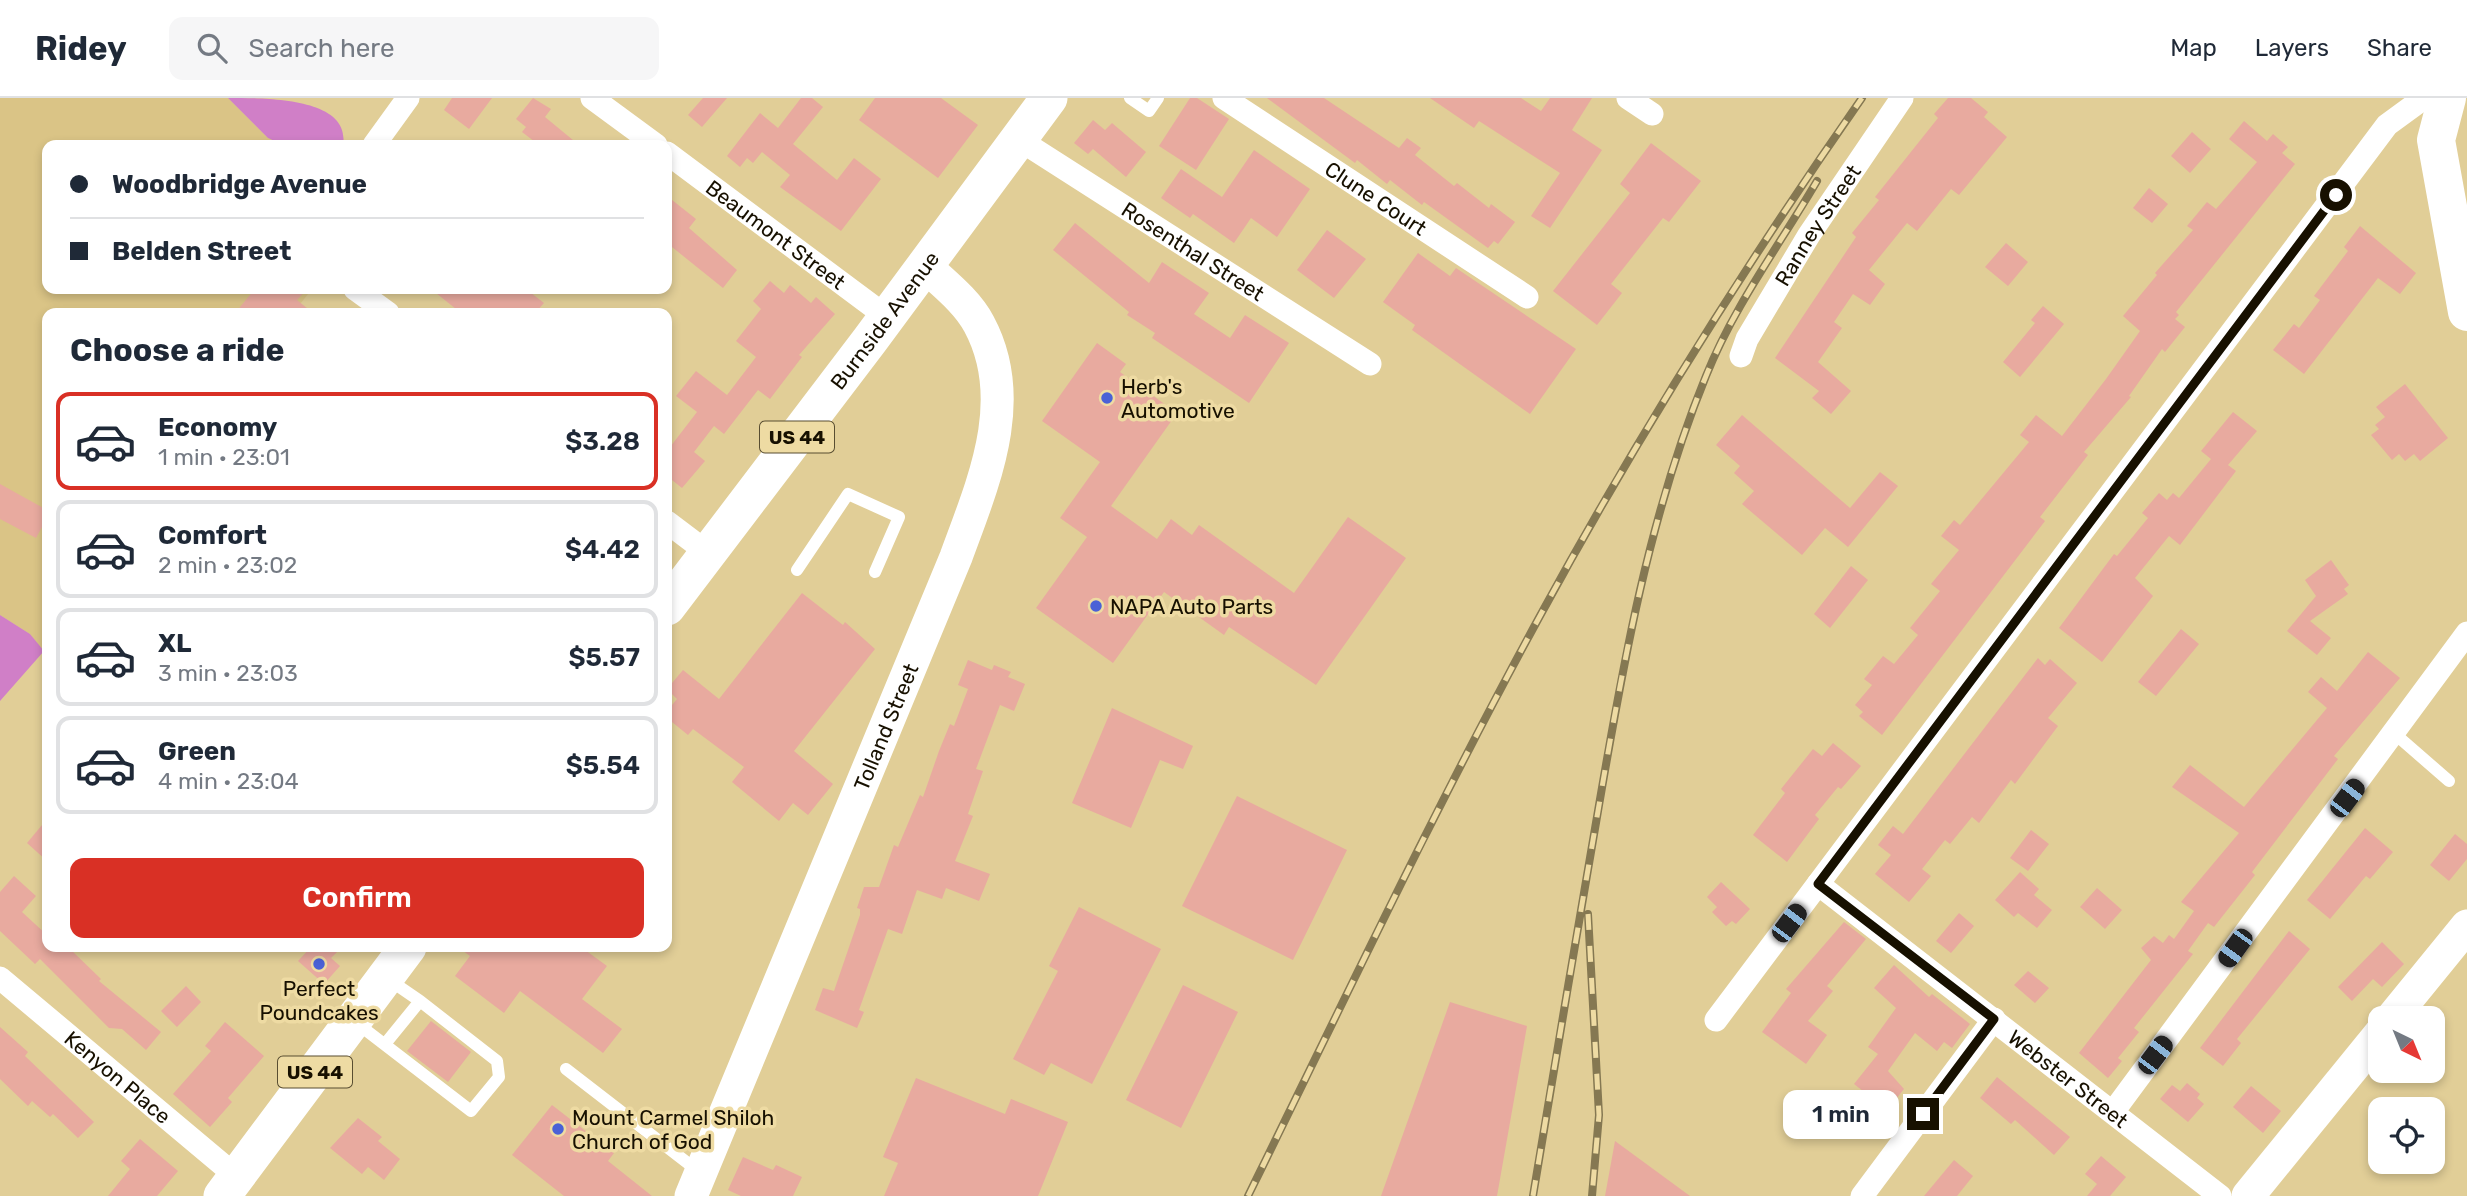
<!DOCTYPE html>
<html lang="en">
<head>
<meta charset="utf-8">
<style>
  :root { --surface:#fff; --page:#f6f6f7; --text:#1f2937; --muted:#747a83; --line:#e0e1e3; --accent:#d93025 }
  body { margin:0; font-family:Rubik,sans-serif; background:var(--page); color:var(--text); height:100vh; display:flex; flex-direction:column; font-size:26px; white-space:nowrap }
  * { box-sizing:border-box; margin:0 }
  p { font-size:23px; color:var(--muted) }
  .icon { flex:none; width:38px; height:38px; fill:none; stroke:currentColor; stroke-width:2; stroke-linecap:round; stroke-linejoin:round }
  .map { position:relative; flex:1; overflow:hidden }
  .details { position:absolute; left:42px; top:210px; width:630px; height:644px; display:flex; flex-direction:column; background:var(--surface); border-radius:14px; box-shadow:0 4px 10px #0003 }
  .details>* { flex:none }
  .hud { position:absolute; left:42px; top:42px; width:630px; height:154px; border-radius:14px; box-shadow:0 4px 10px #0003; display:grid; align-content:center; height:154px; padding:0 28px; background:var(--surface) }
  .needle { width:46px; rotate:137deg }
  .buttons { position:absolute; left:2368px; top:908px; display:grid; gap:14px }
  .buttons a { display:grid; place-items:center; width:77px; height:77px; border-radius:14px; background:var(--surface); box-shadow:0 4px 10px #0003; font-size:35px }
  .end { position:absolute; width:32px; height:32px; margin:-16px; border:9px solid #171000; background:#fff; box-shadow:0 0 0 4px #fff }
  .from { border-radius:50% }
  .bubble { position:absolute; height:49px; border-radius:14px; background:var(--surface); box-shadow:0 4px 10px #0003; font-size:23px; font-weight:600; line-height:49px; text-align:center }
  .car { position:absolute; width:21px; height:42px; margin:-21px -10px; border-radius:9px; box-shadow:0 0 5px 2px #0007; background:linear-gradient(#222 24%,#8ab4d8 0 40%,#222 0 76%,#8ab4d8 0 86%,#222 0) }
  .hud b { display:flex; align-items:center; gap:24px; height:66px; font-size:26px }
  .hud b+b { border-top:2px solid var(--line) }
  .hud i { width:18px; height:18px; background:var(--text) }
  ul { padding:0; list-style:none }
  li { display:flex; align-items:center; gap:21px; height:98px; margin:0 14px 10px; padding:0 14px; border:4px solid var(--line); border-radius:14px }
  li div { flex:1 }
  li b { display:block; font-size:26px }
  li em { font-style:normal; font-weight:600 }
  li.selected { border-color:var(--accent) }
  li>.icon { width:63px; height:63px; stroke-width:1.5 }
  h2 { padding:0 28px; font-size:32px; line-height:84px }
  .action { display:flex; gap:14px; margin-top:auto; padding:14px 28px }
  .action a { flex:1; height:80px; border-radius:14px; background:var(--accent); color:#fff; font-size:28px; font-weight:600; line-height:80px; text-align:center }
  header { display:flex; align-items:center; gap:42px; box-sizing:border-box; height:98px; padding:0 35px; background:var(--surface); border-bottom:2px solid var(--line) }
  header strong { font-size:33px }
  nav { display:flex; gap:38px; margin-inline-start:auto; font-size:24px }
  .search { width:490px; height:63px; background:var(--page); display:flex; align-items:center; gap:18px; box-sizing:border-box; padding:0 24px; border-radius:14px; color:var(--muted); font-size:26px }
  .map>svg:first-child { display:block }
  .built { fill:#dac486 }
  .forest { fill:#d07fc7 }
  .building { fill:#e8aa9f }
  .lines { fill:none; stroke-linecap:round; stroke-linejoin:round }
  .lane { stroke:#fff; stroke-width:12 }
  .street { stroke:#fff; stroke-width:23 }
  .secondary { stroke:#fff; stroke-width:33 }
  .primary { stroke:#fff; stroke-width:37 }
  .highway { stroke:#fff; stroke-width:38 }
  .rail-casing { stroke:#857852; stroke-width:8 }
  .rail { stroke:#eedba3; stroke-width:5; stroke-dasharray:16; stroke-linecap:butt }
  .route { stroke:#171000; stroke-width:9 }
  .poi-dot { fill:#4a61d6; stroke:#eedba3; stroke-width:2.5 }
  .labels { text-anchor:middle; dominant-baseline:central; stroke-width:7; stroke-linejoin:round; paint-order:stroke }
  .shield { fill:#eedba3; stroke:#584d31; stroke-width:2 }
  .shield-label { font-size:19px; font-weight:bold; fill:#171000 }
  .street-label { font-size:21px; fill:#171000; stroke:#eedba3 }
  .poi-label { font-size:21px; fill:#171000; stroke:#eedba3; text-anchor:start }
</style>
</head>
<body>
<header>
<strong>Ridey</strong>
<div class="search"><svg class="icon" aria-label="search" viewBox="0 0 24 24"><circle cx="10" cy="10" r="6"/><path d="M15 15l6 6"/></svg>Search here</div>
<nav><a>Map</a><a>Layers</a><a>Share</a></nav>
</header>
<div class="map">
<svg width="2467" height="1098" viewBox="0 0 2467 1098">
  <rect width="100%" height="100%" fill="#e1ce97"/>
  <path class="built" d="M0 0H228L268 40 283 47H47V191H312L293 215H47V558L30 536 0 517Z"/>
  <path class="forest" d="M228 0C268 0 351 0 343 47H283L268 40Z
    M0 517 30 536 44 553 0 603Z"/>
  <path class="building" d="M452 0H492L469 31 444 12Z
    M533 0 551 11 545 19 579 47H539L522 34 526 29 516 21Z
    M703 0H727L702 29 688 17Z
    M801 0H812L823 9 793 46 837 82 854 60 881 81 841 133 780 89 790 77 762 54 753 65 747 60 740 69 727 58 760 15 778 30Z
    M875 0H941L978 27 938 80 859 22Z
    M1190 0H1197L1229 21 1196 72 1159 48Z
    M1267 0H1324L1399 50 1407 40 1421 50 1415 57 1454 88 1457 85 1489 110 1491 106 1515 124 1498 146 1494 143 1488 150 1424 104 1422 107 1390 82 1387 86 1357 62 1355 65Z
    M1430 0H1521L1541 13 1550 0H1592L1572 32 1602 52 1550 130 1531 118 1560 75 1479 23 1474 30Z
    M1948 0H1971L1988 14 1984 19 2007 39 1959 97 1951 91 1917 133 1907 125 1869 172 1885 186 1870 207 1853 196 1834 224 1842 230 1818 264 1851 293 1831 316 1812 300 1819 293 1775 260 1856 139 1852 135 1879 102 1875 99 1938 20 1934 16Z
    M1093 22 1105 32 1112 25 1146 54 1126 79 1093 51 1088 56 1074 45Z
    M2244 23 2267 43 2273 36 2288 49 2282 55 2295 66 2176 214 2179 217 2175 221 2185 229 2165 254 2162 251 2129 298 2131 299 2084 354 2088 357 2040 419 2045 423 1882 637 1859 618 1863 614 1855 607 1872 587 1864 581 1883 558 1894 566 1918 537 1910 530 1940 493 1931 486 1959 452 1941 438 1954 422 1960 427 2029 344 2020 337 2036 317 2062 338 2106 281 2140 233 2123 218 2157 177 2155 175 2193 132 2187 128 2207 104 2216 111 2257 64 2229 41Z
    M2192 34 2211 51 2190 75 2171 58Z
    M1651 45 1701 83 1669 124 1663 120 1611 186 1622 195 1597 227 1553 193 1630 95 1620 86Z
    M1254 52 1310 91 1277 139 1251 120 1234 145 1193 116 1190 120 1161 100 1181 71 1222 99Z
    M2149 90 2168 106 2152 125 2133 110Z
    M667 98 696 121 689 130 737 172 723 190 667 145Z
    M1075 125 1149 185 1162 164 1209 195 1194 216 1230 240 1245 217 1289 245 1249 305 1152 240 1155 235 1127 217 1129 214 1053 152Z
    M2360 128 2416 175 2400 196 2378 180 2304 276 2273 252 2294 226 2299 230 2320 202 2314 198 2348 153 2344 149Z
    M1327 132 1366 161 1334 200 1297 172Z
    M2006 145 2028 164 2008 188 1985 169Z
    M1418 155 1450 178 1456 170 1576 251 1530 316 1412 232 1415 227 1383 204Z
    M770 183 784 195 790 187 811 205 816 199 835 216 799 257 802 259 770 301 758 292 724 336 714 328 694 354 705 363 682 390 667 378V353L697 314 676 298 696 273 727 297 756 259 736 243 761 211 753 203Z
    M255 191H307L297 202 313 215H235Z
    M431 191H526L544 205 535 215H461Z
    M2043 208 2064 226 2020 279 2003 264 2035 225 2031 222Z
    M1097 245 1126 266 1120 274 1177 315 1111 408 1157 441 1171 421 1192 437 1199 427 1294 495 1348 419 1406 460 1316 587 1229 529 1224 537 1164 494 1113 565 1036 510 1087 439 1060 420 1100 364 1042 323Z
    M2405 286 2448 340 2420 363 2414 356 2405 363 2399 356 2392 362 2371 337 2379 331 2375 327 2385 319 2376 309Z
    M2233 314 2257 333 2228 367 2236 373 2180 447 2169 438 2135 480 2153 498 2102 564 2059 530 2114 456 2117 458 2148 420 2142 415 2159 395 2167 402 2173 395 2179 400 2211 361 2201 353Z
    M1742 317 1850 410 1880 374 1898 388 1848 449 1825 430 1802 457 1742 406 1754 393 1734 375 1740 368 1716 347Z
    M0 386 47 412V420L36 440 0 421Z
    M2331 462 2349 487 2344 491 2348 496 2310 523 2331 540 2317 557 2287 533 2316 498 2305 482Z
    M1851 468 1868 482 1830 530 1814 516Z
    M802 495 843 527 845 524 875 551 794 653 833 686 808 717 793 705 779 723 732 684 744 669 693 631 688 637 667 620V613L677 601 667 591 683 572 719 601Z
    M2181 531 2199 546 2156 598 2138 584Z
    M2368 554 2400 580 2334 658 2338 661 2252 774 2255 777 2214 829 2208 825 2188 853 2193 856 2134 930 2139 934 2118 960 2122 963 2108 980 2079 955 2151 862 2141 850 2154 838 2163 845 2169 837 2174 841 2194 813 2181 804 2239 735 2172 689 2190 667 2244 709 2327 610 2308 594 2321 579 2337 593Z
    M2038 560 2045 567 2050 561 2077 585 2048 620 2058 628 2015 686 2011 682 1979 725 1972 719 1950 746 1945 742 1922 771 1931 778 1909 804 1875 776 1891 757 1878 747 1893 728 1903 736Z
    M968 562 992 572 994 567 1011 574 1008 579 1025 586 1014 613 1000 607 976 671 983 673 968 716 973 718 955 763 990 776 979 803 946 790 942 801 917 792 902 836 888 831 859 912 864 914 857 930 815 912 823 890 834 893 860 817V811L857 810 864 789H879L894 747 898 749 920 697 923 699 939 653 950 626 954 628 968 591 958 587Z
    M1112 610 1193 648 1183 671 1160 662 1131 730 1072 705Z
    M1833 645 1861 668 1841 691 1838 689 1815 717 1819 721 1787 764 1753 737 1785 695 1781 691 1813 651 1822 658Z
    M1237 698 1347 752 1293 862 1182 808Z
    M47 721V763L27 745Z
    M2365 730 2393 754 2370 781 2366 778 2330 821 2307 802Z
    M2031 732 2049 746 2028 773 2010 760Z
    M2455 736 2467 746V761L2449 783 2430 767Z
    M2020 774 2039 791 2034 797 2052 812 2037 830 2018 815 2014 819 1995 802Z
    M14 778 36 798 22 814 47 837V849H68L101 881 99 883 161 934 146 952 122 931 109 930 40 861 35 866 0 833V794Z
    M1721 784 1750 811 1736 826 1732 823 1726 828 1712 814 1717 809 1707 799Z
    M2097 790 2122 812 2105 831 2080 809Z
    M1079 809 1161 851 1092 986 1051 965 1044 977 1013 961 1058 873 1049 868Z
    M1959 815 1974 828 1951 855 1936 843Z
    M1844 824 1866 841 1827 888 1833 893 1808 923 1827 937 1806 966 1762 934 1791 895 1786 891Z
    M2289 833 2310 851 2237 941 2241 945 2223 968 2200 950Z
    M2382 844 2404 866 2382 889 2373 881 2352 903 2338 889Z
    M311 849H342L331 860 340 868 324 886 298 863Z
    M458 849H581L607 868 582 901 622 931 603 955 520 893 504 915 455 878 470 858Z
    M1894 867 1929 899 1932 896 1970 926 1952 950 1944 944 1937 953 1915 935 1888 973 1904 991 1887 1012 1854 986 1878 956 1868 949 1896 910 1874 890Z
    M2028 873 2049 890 2035 905 2014 887Z
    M1183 887 1238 914 1181 1030 1126 1002Z
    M186 888 201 904 177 929 161 913Z
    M1450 904 1527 928 1497 1098H1381Z
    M431 923 471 954 448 984 407 953Z
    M225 924 264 958 228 1000 232 1004 210 1029 173 996 211 953 205 948Z
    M0 929 28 954 25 958 94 1024 78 1040 53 1016 50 1019 32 1003 28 1008 0 981Z
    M1997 979 2070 1039 2054 1057 2015 1022 2011 1026 1980 1000Z
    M916 980 1005 1016 1011 1001 1068 1024 1038 1098H884L898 1065 883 1059Z
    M2187 985 2200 996 2197 1000 2204 1006 2188 1024 2160 1001 2172 987 2180 993Z
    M2251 988 2281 1013 2263 1035 2233 1009Z
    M552 1007 614 1055 608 1063 652 1098H564L512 1057Z
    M358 1020 382 1039 378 1043 400 1061 384 1082 368 1069 362 1076 330 1050Z
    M140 1041 178 1073 157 1098H108L130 1071 121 1063Z
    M1615 1043 1690 1098H1605Z
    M2101 1058 2126 1079 2110 1098H2087L2097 1086 2085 1076Z
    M743 1059 773 1072 776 1067 802 1079 793 1098H741L728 1092Z
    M1954 1062 1973 1078 1957 1098H1924Z"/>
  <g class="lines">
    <path class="lane" d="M1130 0 1149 13 1158 0
      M797 472 848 396 899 419 875 474
      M2395 636 2449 683
      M354 923 471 1013 499 979 497 963 420 903
      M385 946 420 903 388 881
      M566 971 698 1073"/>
    <g class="street">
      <path d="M592 0 656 47"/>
      <path id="s1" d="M1224 0 1527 199"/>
      <path d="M1628 0 1652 16"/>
      <path id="s2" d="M1018 41 1370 266"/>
      <path d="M374 47 408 0"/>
      <path id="s3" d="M667 55 887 219"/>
      <path d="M355 191 388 215"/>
      <path id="s4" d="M1741 258 1747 241 1809 137 1902 0"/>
      <path d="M667 424 708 455"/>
      <path id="s5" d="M1818 786 2220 1098"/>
      <path id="s6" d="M0 880 236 1078"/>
      <path d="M1716 922 2387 27 2424 0"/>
      <path d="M2113 1014 2467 535"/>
      <path d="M1862 1098 1994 921"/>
    </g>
    <g class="secondary">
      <path d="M2392 920 2467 828"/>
      <path id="s7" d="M691 1098 956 459C983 385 1020 302 979 226 967 203 943 185 924 167"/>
      <path d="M2248 1098 2380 936"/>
    </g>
    <g class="primary">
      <path id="s8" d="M667 509 870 242 1049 0"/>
      <path d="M222 1098 408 849"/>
    </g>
    <path class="highway" d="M2447 0 2436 42 2467 214"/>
    <g class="rail-casing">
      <path id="rail" d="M1588 816 1599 1017 1592 1098
        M1248 1098C1344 903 1437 706 1541 516 1638 338 1746 166 1862 0
        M1533 1098C1554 970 1576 841 1598 713 1623 566 1649 417 1706 278 1734 208 1779 148 1817 83"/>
    </g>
    <use href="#rail" class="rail"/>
  </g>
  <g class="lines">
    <path class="route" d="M1923 1016 1994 921 1818 786 2336 97"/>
  </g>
  <g class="poi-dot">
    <circle cx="1107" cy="300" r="7"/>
    <circle cx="1096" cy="508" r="7"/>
    <circle cx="319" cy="866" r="7"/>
    <circle cx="558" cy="1031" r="7"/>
  </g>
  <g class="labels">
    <g class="shield">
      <rect x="760" y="323.5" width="74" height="31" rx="5"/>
      <rect x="278" y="958.5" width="74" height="31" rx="5"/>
    </g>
    <g class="shield-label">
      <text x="797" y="339">US 44</text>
      <text x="315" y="974">US 44</text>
    </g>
    <g class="street-label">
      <text stroke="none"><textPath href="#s1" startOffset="182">Clune Court</textPath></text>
      <text stroke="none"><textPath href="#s4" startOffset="152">Ranney Street</textPath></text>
      <text stroke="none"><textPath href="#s3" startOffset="136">Beaumont Street</textPath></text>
      <text stroke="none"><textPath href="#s2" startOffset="208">Rosenthal Street</textPath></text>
      <text stroke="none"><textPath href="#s8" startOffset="360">Burnside Avenue</textPath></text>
      <text stroke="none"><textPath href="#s7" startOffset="508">Tolland Street</textPath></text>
      <text stroke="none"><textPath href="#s6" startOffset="154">Kenyon Place</textPath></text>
      <text stroke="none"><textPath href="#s5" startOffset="317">Webster Street</textPath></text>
    </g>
    <g class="poi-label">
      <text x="1121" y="288">Herb's<tspan x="1121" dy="24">Automotive</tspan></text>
      <text x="1110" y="508">NAPA Auto Parts</text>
      <text x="319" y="890" text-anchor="middle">Perfect<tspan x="319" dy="24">Poundcakes</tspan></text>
      <text x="572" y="1019">Mount Carmel Shiloh<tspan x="572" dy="24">Church of God</tspan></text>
    </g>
  </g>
</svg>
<div class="buttons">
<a><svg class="needle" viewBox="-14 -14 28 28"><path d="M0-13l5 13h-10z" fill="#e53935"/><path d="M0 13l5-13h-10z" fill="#747a83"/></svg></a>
<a><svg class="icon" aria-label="locate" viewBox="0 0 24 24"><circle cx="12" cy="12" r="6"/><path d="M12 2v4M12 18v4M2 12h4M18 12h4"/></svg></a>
</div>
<i class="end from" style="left:2336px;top:97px"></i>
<i class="end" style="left:1923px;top:1016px"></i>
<div class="bubble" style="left:1783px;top:992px;width:116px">1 min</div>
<i class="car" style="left:2347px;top:700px;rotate:37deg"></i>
<i class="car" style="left:1789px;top:825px;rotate:37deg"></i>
<i class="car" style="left:2235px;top:850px;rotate:216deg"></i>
<i class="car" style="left:2155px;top:957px;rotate:37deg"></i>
<div class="hud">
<b><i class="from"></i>Woodbridge Avenue</b>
<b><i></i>Belden Street</b>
</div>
<section class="details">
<h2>Choose a ride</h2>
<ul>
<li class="selected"><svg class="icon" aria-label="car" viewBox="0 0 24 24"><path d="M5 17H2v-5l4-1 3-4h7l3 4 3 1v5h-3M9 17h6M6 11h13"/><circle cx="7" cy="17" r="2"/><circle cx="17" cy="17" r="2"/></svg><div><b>Economy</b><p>1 min · 23:01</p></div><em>$3.28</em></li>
<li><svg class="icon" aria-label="car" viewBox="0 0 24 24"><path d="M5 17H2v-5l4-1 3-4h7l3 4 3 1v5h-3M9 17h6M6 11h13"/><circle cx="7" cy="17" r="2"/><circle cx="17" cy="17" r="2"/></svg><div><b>Comfort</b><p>2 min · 23:02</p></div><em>$4.42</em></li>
<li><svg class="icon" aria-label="car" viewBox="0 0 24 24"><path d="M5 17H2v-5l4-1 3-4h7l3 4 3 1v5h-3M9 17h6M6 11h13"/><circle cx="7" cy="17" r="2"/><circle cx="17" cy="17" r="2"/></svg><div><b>XL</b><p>3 min · 23:03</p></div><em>$5.57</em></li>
<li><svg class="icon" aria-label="car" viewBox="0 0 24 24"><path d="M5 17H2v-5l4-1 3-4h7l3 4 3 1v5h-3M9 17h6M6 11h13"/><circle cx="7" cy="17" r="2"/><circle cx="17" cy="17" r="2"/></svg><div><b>Green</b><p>4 min · 23:04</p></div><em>$5.54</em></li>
</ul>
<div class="action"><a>Confirm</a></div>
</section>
</div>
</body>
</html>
